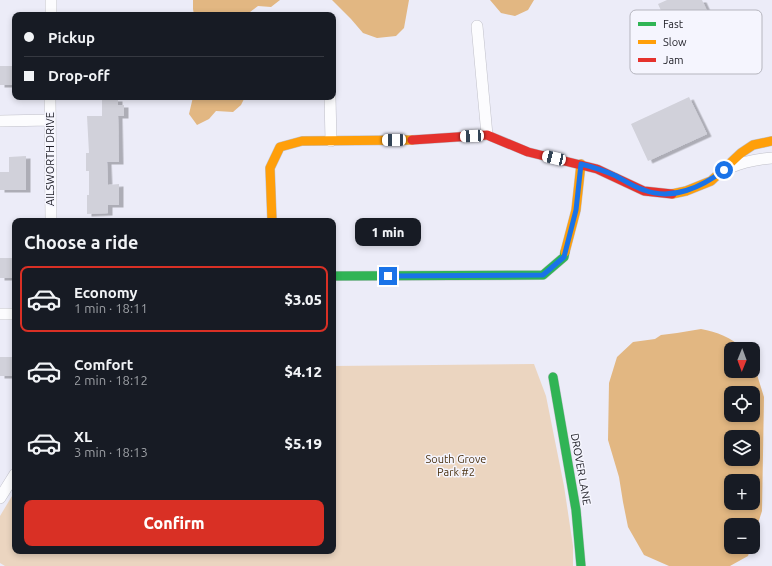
<!DOCTYPE html>
<html lang="en">
<head>
<meta charset="utf-8">
<style>
  :root { --surface:#171b24; --page:#20242c; --text:#f1f3f6; --muted:#9ea1a6; --line:#363941; --accent:#d93025 }
  body { margin:0; font-family:Ubuntu,sans-serif; background:var(--page); color:var(--text); height:100vh; display:flex; flex-direction:column; font-size:15px; white-space:nowrap }
  * { box-sizing:border-box; margin:0 }
  p { font-size:13px; color:var(--muted) }
  .icon { flex:none; width:22px; height:22px; fill:none; stroke:currentColor; stroke-width:2; stroke-linecap:round; stroke-linejoin:round }
  .map { position:relative; flex:1; overflow:hidden }
  .side { position:absolute; left:12px; top:218px; width:324px; height:336px; display:flex; flex-direction:column; background:var(--surface); border-radius:8px; box-shadow:0 2px 6px #0003 }
  .side>* { flex:none }
  .banner { position:absolute; left:12px; top:12px; width:324px; height:88px; border-radius:8px; box-shadow:0 2px 6px #0003; display:grid; align-content:center; height:88px; padding:0 12px; background:var(--surface) }
  .needle { width:26px; rotate:181deg }
  .buttons { position:absolute; left:724px; top:342px; display:grid; gap:8px }
  .buttons a { display:grid; place-items:center; width:36px; height:36px; border-radius:8px; background:var(--surface); box-shadow:0 2px 6px #0003; font-size:20px }
  .end { position:absolute; width:18px; height:18px; margin:-9px; border:5px solid #1a73e8; background:#fff; box-shadow:0 0 0 2px #fff }
  .from { border-radius:50% }
  .bubble { position:absolute; height:28px; border-radius:8px; background:var(--surface); box-shadow:0 2px 6px #0003; font-size:13px; font-weight:800; line-height:28px; text-align:center }
  .car { position:absolute; width:12px; height:24px; margin:-12px -6px; border-radius:5px; box-shadow:0 0 3px 1px #0007; background:linear-gradient(#fff 24%,#345 0 40%,#fff 0 76%,#345 0 86%,#fff 0) }
  .banner b { display:flex; align-items:center; gap:14px; height:38px; font-size:15px }
  .banner b+b { border-top:1px solid var(--line) }
  .banner i { width:10px; height:10px; background:var(--text) }
  ul { padding:0; list-style:none }
  li { display:flex; align-items:center; gap:12px; height:66px; margin:0 8px 6px; padding:0 4px; border:2px solid transparent; border-radius:8px }
  li div { flex:1 }
  li b { display:block; font-size:15px }
  li em { font-style:normal; font-weight:800 }
  li.on { border-color:var(--accent) }
  li>.icon { width:36px; height:36px; stroke-width:1.5 }
  h2 { padding:0 12px; font-size:18px; line-height:48px }
  .button { display:flex; gap:8px; margin-top:auto; padding:8px 12px }
  .button a { flex:1; height:46px; border-radius:8px; background:var(--accent); color:#fff; font-size:16px; font-weight:800; line-height:46px; text-align:center }
  .map>svg:first-child { display:block }
  .green { fill:#ebd5c0 }
  .water { fill:#e2b782; fill-rule:evenodd }
  .building { fill:#d1d1da; filter:url(#shadow) }
  .lines { fill:none; stroke-linecap:round; stroke-linejoin:round }
  .street-casing { stroke:#c0c0c9; stroke-width:12 }
  .fast-casing { stroke:#c0c0c9; stroke-width:10 }
  .slow-casing { stroke:#c0c0c9; stroke-width:10 }
  .jam-casing { stroke:#c0c0c9; stroke-width:10 }
  .street { stroke:#fcfcfe; stroke-width:11 }
  .fast { stroke:#30b455; stroke-width:9 }
  .slow { stroke:#ff9f0a; stroke-width:9 }
  .jam { stroke:#e5322d; stroke-width:9 }
  .route { stroke:#1a73e8; stroke-width:5 }
  .labels { text-anchor:middle; dominant-baseline:central; stroke-width:3; stroke-linejoin:round; paint-order:stroke }
  .street-label { font-size:11px; fill:#212129; stroke:#f5f5fe }
  .park-label { font-size:11px; fill:#4a310f; stroke:#f5f5fe }
  .key { fill:#f5f5fe; stroke:#b5b5be; stroke-width:1 }
  .key-label { font-size:11px; fill:#212129 }
</style>
</head>
<body>
<div class="map">
<svg width="772" height="566" viewBox="0 0 772 566">
  <defs>
    <filter id="shadow"><feDropShadow dx="4.5" dy="2.5" stdDeviation="0" flood-color="#0004"/></filter>
  </defs>
  <rect width="100%" height="100%" fill="#ececf8"/>
  <path class="green" d="M534 364 546 396 564 486 573 546V566H5L0 563V516L15 491V551H333V366Z"/>
  <path class="water" d="M193 0H280L271 7 258 6 246 15H194L193 9Z
    M332 0H409L404 28 396 36 377 38 363 33 351 19Z
    M490 0H534L528 10 515 16 501 13Z
    M193 97H245L241 105 233 112 216 111 209 119 197 125 189 114Z
    M701 329C717 332 731 337 743 349H731V371H753V362L764 397 762 511 753 539V525H731V547H751L748 556 730 566H669L644 555 628 527 623 502 619 477 608 440 609 383 617 357 633 342 655 339 661 335 677 333ZM731 393H753V415H731ZM731 437H753V459H731ZM731 481H753V503H731Z"/>
  <path class="building" d="M667 0H702L723 46 685 63 658 4Z
    M0 66H15V85H0Z
    M689 97 707 134 648 161 631 124Z
    M102 99H118V105H124V116H118L119 162H107L108 185 119 184V205H108V213L87 214V195H89V171H86V153H89L87 116H102Z
    M26 156V190H0V172H9V157Z
    M0 258H15V278H0Z
    M0 357H15V376H0Z"/>
  <g class="lines">
    <g class="street-casing">
      <path id="street" d="M51 15V0
        M477 26 487 135
        M50 97 51 221
        M330 97 331 141
        M0 121 50 120
        M729 168C743 162 757 159 772 158
        M0 314H15
        M0 498 15 474"/>
    </g>
    <g class="fast-casing">
      <path id="fast" d="M333 276 543 275 564 257 565 252
        M553 377 576 510 581 566"/>
    </g>
    <g class="slow-casing">
      <path id="slow" d="M672 194 686 191 711 181 741 153 753 145 772 141
        M272 221 270 168 280 147 302 141 412 140
        M565 252 576 210 581 164"/>
    </g>
    <g class="jam-casing">
      <path id="jam" d="M412 140 487 135 528 152 597 169 644 191 672 194"/>
    </g>
    <use href="#street" class="street"/>
    <use href="#fast" class="fast"/>
    <use href="#slow" class="slow"/>
    <use href="#jam" class="jam"/>
  </g>
  <g class="lines">
    <path class="route" d="M388 276 543 275 564 257 576 210 581 164C593 167 605 171 616 176 625 181 634 187 644 190 672 201 702 187 724 170"/>
  </g>
  <g class="labels">
    <g class="street-label">
      <text transform="translate(50 159) rotate(-90)">AILSWORTH DRIVE</text>
      <text transform="translate(581 469) rotate(80)">DROVER LANE</text>
    </g>
    <g class="park-label">
      <text x="456" y="459">South Grove<tspan x="456" dy="13">Park #2</tspan></text>
    </g>
  </g>
  <rect x="630" y="10" width="132" height="64" rx="6" class="key"/>
  <rect x="638" y="22" width="18" height="4" fill="#30b455"/>
  <rect x="638" y="40" width="18" height="4" fill="#ff9f0a"/>
  <rect x="638" y="58" width="18" height="4" fill="#e5322d"/>
  <g class="key-label">
    <text x="663" y="28">Fast</text>
    <text x="663" y="46">Slow</text>
    <text x="663" y="64">Jam</text>
  </g>
</svg>
<div class="buttons">
<a><svg class="needle" viewBox="-14 -14 28 28"><path d="M0-13l5 13h-10z" fill="#e53935"/><path d="M0 13l5-13h-10z" fill="#9ea1a6"/></svg></a>
<a><svg class="icon" aria-label="locate" viewBox="0 0 24 24"><circle cx="12" cy="12" r="6"/><path d="M12 2v4M12 18v4M2 12h4M18 12h4"/></svg></a>
<a><svg class="icon" aria-label="layers" viewBox="0 0 24 24"><path d="M12 4l9 5-9 5-9-5zM3 14l9 5 9-5"/></svg></a>
<a>+</a>
<a>−</a>
</div>
<i class="end from" style="left:724px;top:170px"></i>
<i class="end" style="left:388px;top:276px"></i>
<div class="bubble" style="left:355px;top:218px;width:66px">1 min</div>
<i class="car" style="left:472px;top:136px;rotate:267deg"></i>
<i class="car" style="left:394px;top:140px;rotate:269deg"></i>
<i class="car" style="left:554px;top:158px;rotate:283deg"></i>
<div class="banner">
<b><i class="from"></i>Pickup</b>
<b><i></i>Drop-off</b>
</div>
<section class="side">
<h2>Choose a ride</h2>
<ul>
<li class="on"><svg class="icon" aria-label="car" viewBox="0 0 24 24"><path d="M5 17H2v-5l4-1 3-4h7l3 4 3 1v5h-3M9 17h6M6 11h13"/><circle cx="7" cy="17" r="2"/><circle cx="17" cy="17" r="2"/></svg><div><b>Economy</b><p>1 min · 18:11</p></div><em>$3.05</em></li>
<li><svg class="icon" aria-label="car" viewBox="0 0 24 24"><path d="M5 17H2v-5l4-1 3-4h7l3 4 3 1v5h-3M9 17h6M6 11h13"/><circle cx="7" cy="17" r="2"/><circle cx="17" cy="17" r="2"/></svg><div><b>Comfort</b><p>2 min · 18:12</p></div><em>$4.12</em></li>
<li><svg class="icon" aria-label="car" viewBox="0 0 24 24"><path d="M5 17H2v-5l4-1 3-4h7l3 4 3 1v5h-3M9 17h6M6 11h13"/><circle cx="7" cy="17" r="2"/><circle cx="17" cy="17" r="2"/></svg><div><b>XL</b><p>3 min · 18:13</p></div><em>$5.19</em></li>
</ul>
<div class="button"><a>Confirm</a></div>
</section>
</div>
</body>
</html>
